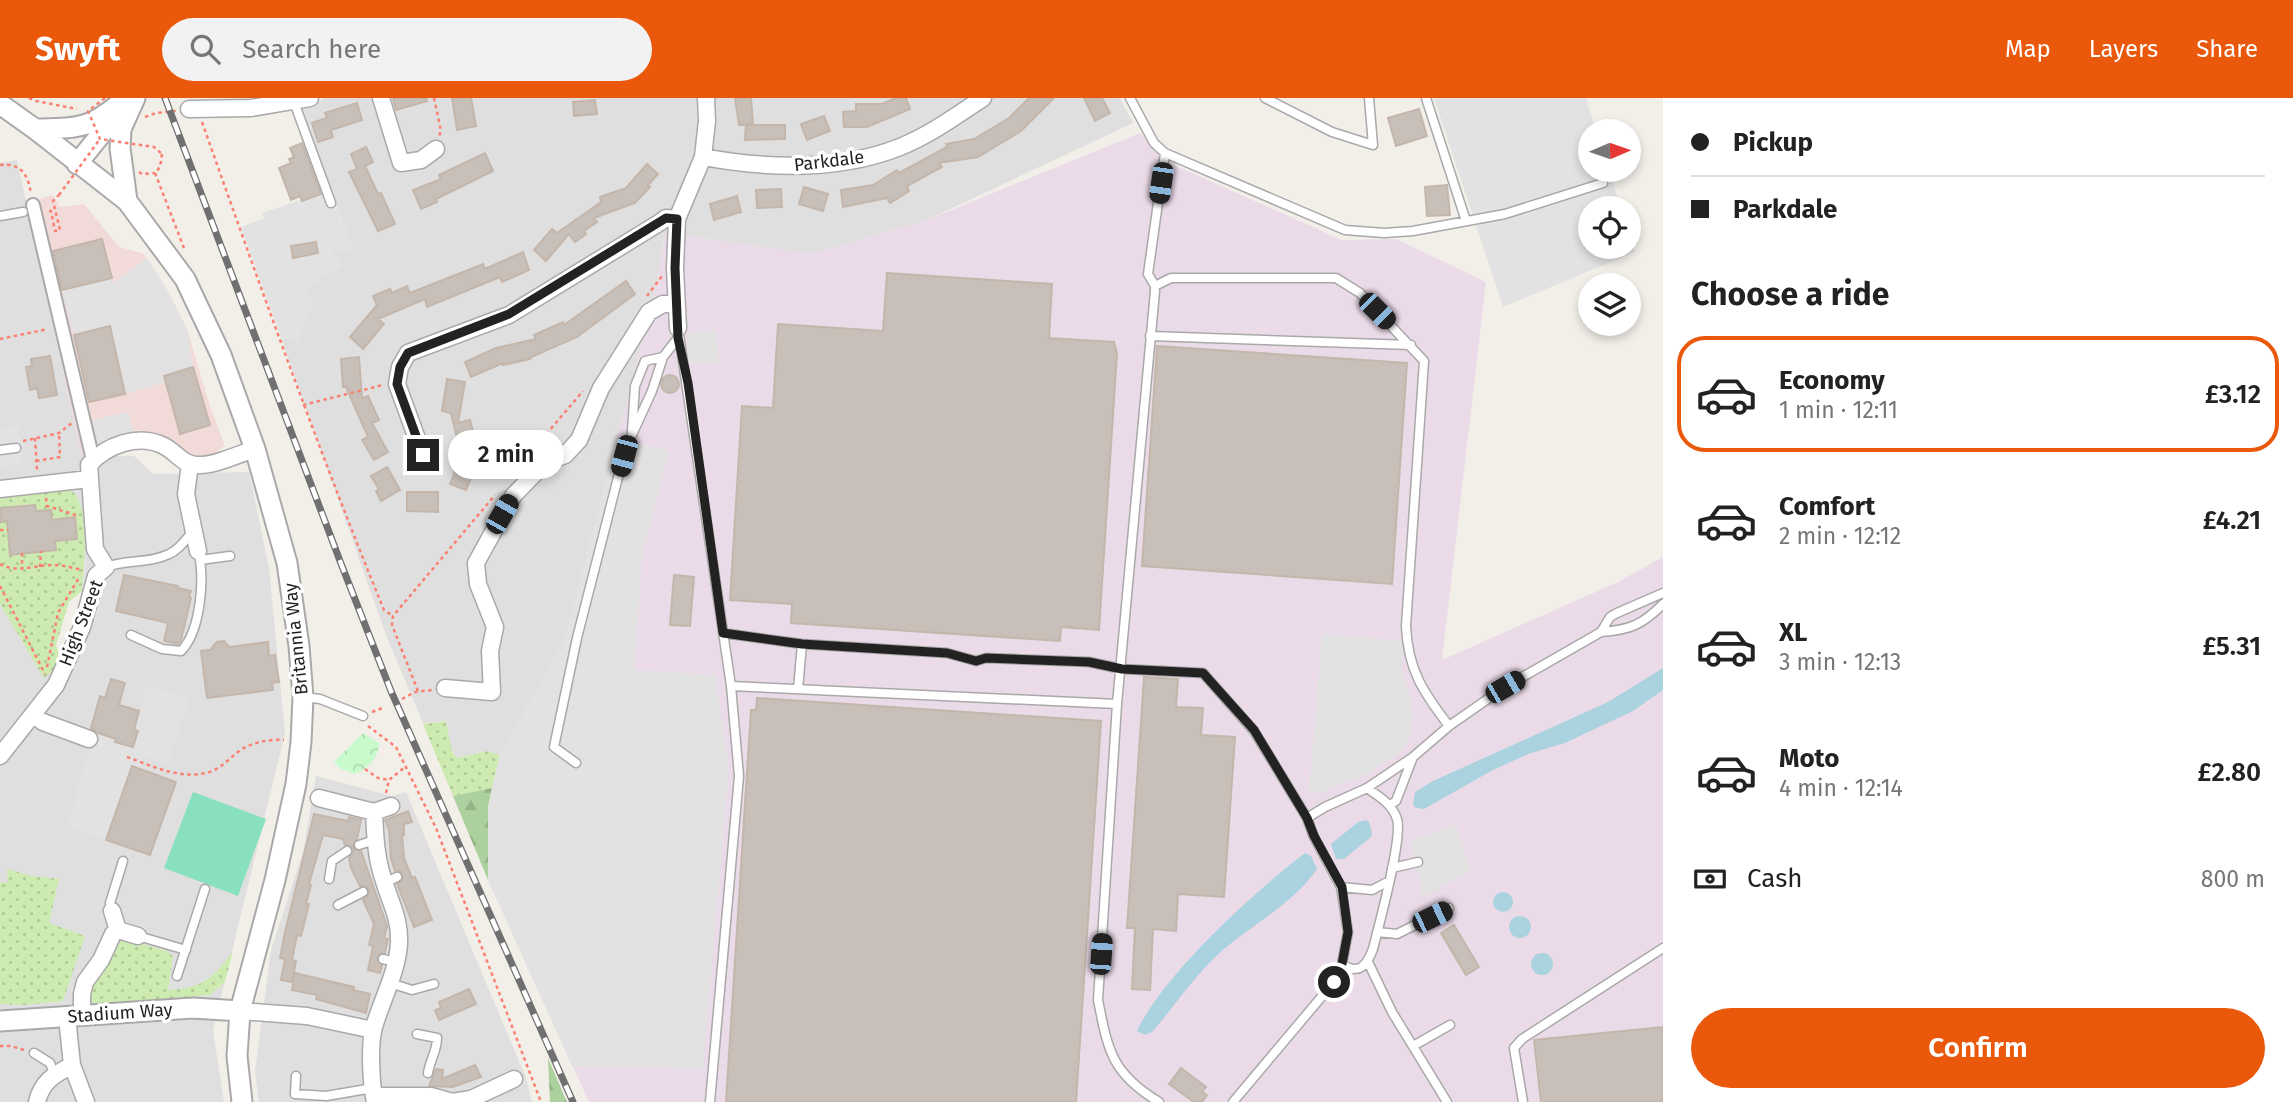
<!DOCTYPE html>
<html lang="en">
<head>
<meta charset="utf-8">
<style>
  :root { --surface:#fff; --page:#f2f2f2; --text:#222; --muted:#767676; --line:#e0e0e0; --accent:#ea580c }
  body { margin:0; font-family:"Fira Sans",sans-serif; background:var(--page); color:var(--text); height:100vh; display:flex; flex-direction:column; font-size:26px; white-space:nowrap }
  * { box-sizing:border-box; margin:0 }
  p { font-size:23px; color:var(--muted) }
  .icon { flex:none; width:38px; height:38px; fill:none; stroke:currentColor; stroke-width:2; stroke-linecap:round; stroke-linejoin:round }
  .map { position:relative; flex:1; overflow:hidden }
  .drawer { display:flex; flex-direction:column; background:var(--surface); width:630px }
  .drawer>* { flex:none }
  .top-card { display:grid; align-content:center; height:154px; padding:0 28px; background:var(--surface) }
  .needle { width:46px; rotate:88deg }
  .fabs { position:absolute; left:1578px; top:21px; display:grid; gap:14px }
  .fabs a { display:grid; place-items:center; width:63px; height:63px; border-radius:50%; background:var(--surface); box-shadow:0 4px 10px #0003; font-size:35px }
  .end { position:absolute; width:32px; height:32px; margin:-16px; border:9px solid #222; background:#fff; box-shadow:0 0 0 4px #fff }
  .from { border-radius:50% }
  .bubble { position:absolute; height:49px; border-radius:24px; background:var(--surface); box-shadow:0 4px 10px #0003; font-size:23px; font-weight:600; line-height:49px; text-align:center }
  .car { position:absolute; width:21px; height:42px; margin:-21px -10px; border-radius:9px; box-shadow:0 0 5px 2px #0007; background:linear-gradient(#222 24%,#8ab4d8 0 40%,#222 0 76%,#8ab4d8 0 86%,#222 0) }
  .top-card b { display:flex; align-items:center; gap:24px; height:66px; font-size:26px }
  .top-card b+b { border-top:2px solid var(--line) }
  .top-card i { width:18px; height:18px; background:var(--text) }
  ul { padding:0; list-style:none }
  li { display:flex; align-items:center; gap:21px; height:116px; margin:0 14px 10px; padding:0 14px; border:4px solid transparent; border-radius:28px }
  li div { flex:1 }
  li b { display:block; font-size:26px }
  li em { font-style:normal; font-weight:600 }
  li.current { border-color:var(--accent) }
  li>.icon { width:63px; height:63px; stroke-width:1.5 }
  h2 { padding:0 28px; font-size:32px; line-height:84px }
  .pay { display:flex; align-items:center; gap:18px; height:77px; padding:0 28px; font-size:26px }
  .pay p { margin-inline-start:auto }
  .action { display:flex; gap:14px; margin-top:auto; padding:14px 28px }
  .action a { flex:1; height:80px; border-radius:42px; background:var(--accent); color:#fff; font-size:28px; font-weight:600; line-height:80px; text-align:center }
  header { display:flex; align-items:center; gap:42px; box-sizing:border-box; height:98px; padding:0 35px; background:var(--accent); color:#fff }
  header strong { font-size:33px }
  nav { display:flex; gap:38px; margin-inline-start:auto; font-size:24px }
  .search { width:490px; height:63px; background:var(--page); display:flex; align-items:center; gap:18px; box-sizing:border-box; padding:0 24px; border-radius:38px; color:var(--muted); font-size:26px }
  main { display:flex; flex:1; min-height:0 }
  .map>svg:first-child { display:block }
  .residential { fill:#e0dfdf }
  .commercial { fill:#f2dad9 }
  .industrial { fill:#ebdbe8 }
  .grass { fill:url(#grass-dots); fill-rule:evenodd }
  .forest { fill:url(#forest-firs) }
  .park { fill:url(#park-crowns) }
  .pitch { fill:#88e0be }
  .parking { fill:#e2e2e2; fill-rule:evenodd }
  .water { fill:#aad3df }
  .building { fill:#c7bfb8; stroke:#c4b6ab; stroke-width:2 }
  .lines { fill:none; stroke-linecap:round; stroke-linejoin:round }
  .service-casing { stroke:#a9a9a9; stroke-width:11 }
  .pedestrian-casing { stroke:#a9a9a9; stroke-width:16 }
  .minor-casing { stroke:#a9a9a9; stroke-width:19 }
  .tertiary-casing { stroke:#a9a9a9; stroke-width:23 }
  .path { stroke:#fa8072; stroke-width:2.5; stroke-dasharray:3.5 3.5; stroke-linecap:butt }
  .service { stroke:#fff; stroke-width:8 }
  .pedestrian { stroke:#fff; stroke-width:12 }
  .minor { stroke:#fff; stroke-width:16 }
  .tertiary { stroke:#fff; stroke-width:19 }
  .rail-casing { stroke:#707070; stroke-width:7 }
  .rail { stroke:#fff; stroke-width:4.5; stroke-dasharray:13; stroke-linecap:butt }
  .path-bridge { stroke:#fa8072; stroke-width:2.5; stroke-dasharray:3.5 3.5; stroke-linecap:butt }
  .route { stroke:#222; stroke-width:9 }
  .labels { text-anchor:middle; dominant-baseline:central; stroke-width:7; stroke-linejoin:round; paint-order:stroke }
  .street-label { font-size:18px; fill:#222; stroke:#fff }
</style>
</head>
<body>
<header>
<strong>Swyft</strong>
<div class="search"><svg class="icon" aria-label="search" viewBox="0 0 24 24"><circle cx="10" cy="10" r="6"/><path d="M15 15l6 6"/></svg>Search here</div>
<nav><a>Map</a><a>Layers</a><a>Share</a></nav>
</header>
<main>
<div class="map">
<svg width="1663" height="1004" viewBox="0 0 1663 1004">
  <defs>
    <pattern id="grass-dots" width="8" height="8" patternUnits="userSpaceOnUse" patternTransform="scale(1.75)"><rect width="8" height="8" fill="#cdebb0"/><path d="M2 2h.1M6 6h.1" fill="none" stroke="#b0c997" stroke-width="1.8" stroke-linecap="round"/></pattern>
    <pattern id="forest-firs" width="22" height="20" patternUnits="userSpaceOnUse" patternTransform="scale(1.75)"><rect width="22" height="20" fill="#add19e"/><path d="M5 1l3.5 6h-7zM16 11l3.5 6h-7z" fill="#95b388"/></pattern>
    <pattern id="park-crowns" width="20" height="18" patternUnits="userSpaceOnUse" patternTransform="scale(1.75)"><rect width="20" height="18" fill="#c8facc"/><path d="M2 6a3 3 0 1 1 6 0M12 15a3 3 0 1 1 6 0" fill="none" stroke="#acd6af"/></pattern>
  </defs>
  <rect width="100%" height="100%" fill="#f2efe9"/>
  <path class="residential" d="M323 0H1120L1133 25 927 122 812 156 665 135 658 181 568 537 500 657 488 653 457 660 452 654 446 623 423 625 386 537 281 240 298 243 304 191 341 168 330 154 352 150 300 9 320 3Z
    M17 62 82 357 134 358 153 376 249 374 269 470 285 635 213 932 224 1004H0V506L44 579 53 573 72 531 82 493 85 465 68 392 0 400V65Z
    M316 678 392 698 406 694 526 980 532 1004H259L255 973 271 852 303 754Z"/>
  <path class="commercial" d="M53 97 60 109 84 106 119 149 142 155 147 160 169 195 187 231 209 305 225 348 215 355 198 360 183 356 159 340 141 334 94 346 82 358 26 105Z"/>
  <path class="industrial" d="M1140 35 1165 63 1342 142 1396 141 1486 184 1442 562 1618 484 1663 459V1004H589L488 782 500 657 568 537 658 181 665 135 812 156 927 122Z"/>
  <path class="grass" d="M69 392C91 398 84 473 82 493L69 504 56 547 60 558 53 573 44 580 0 506V400ZM35 407 36 413 51 412 52 422 75 419 77 440 55 443 10 456 7 423H1L0 410Z
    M446 623 452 654 457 660 488 653 500 657 492 690 453 698 423 626Z
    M7 771 32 778 59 781 49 825 85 838 63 903 24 907 0 906V785L8 784Z
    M125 841 167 853 173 858 168 892C203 890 213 881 233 853L225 884 210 897 100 907 91 903 88 892 116 843Z"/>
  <path class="forest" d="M492 690 488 709V782L453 698Z
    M548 960 567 1004H550Z"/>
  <path class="park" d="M363 635 379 645C379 660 367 671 355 676L341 671 334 664Z"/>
  <path class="pitch" d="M193 694 266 721 238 798 164 770Z"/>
  <path class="parking" d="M1434 0H1586L1596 33H1591V72H1609L1621 110H1591V149H1629V137L1635 154 1503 209Z
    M330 92 352 150 331 154 341 169 304 191 314 201 298 243 281 240 241 129 264 120 262 115ZM316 144 317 156 293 160 291 148Z
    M147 160 169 195 187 231 193 269 164 277 165 284 125 296 110 229 74 237 61 192 112 180 113 185Z
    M717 232 719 264 688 266 687 234Z
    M128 314 136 343 101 354 92 322Z
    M18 327 23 366 0 368V330Z
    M617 340 669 353 642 459 635 572 715 577 729 669 703 971 572 968 488 782V709L500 657 564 542Z
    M1322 536 1404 543 1401 571 1410 597 1413 616 1410 640 1401 653 1371 674 1320 695 1309 694Z
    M147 587 189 600 167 667 143 658 139 670 132 668 106 742 68 729 93 634 133 649 138 633 134 632Z
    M1456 726 1471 773 1423 799 1410 743Z"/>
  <path class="water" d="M1663 570V592L1633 613 1565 645 1528 656 1493 672 1424 711 1416 710 1413 707 1415 694 1433 683 1608 604Z
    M1366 722 1369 724 1372 735 1371 739 1344 761H1336L1331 746 1358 724Z
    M1305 755 1311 758 1317 771C1294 805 1253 826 1223 852 1195 876 1176 907 1152 934L1145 937 1137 933C1164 876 1254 794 1305 755Z
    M1493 804a10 10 0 1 1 20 0a10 10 0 1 1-20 0Z
    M1509 829a11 11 0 1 1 22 0a11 11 0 1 1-22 0Z
    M1531 866a11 11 0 1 1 22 0a11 11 0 1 1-22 0Z"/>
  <path class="building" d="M393 0H426L427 3 396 12Z
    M452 0H471L476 28 457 32Z
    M735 0H751L753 26 739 27Z
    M896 0H906L910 11 867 29H844L843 14 856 13V6H882Z
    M1029 0H1054L1021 33 978 59 939 65 942 69 907 88 909 93 890 105 887 100 843 109 841 92 873 87 897 72 899 75 947 49 946 46 974 41 1009 20Z
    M1084 0H1102L1110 15 1095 23Z
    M595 2 597 16 574 18 573 4Z
    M357 5 362 22 331 32 333 39 318 44 312 25 327 20 325 15Z
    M1419 11 1427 38 1396 48 1388 20Z
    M824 18 830 33 807 42 801 26Z
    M746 27H785V41L745 42Z
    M302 45 321 96 302 103 300 98 291 102 279 70 291 65 289 61 294 59 290 50Z
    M366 49 373 64 365 68 378 96 381 95 395 126 378 133 349 74 357 71 351 56Z
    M485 55 493 73 436 101 437 104 421 111 413 92 441 81 439 77Z
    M647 66 658 76 648 87 650 89 635 105 594 120 597 124 584 133 586 136 575 144 569 136 546 163 534 152 552 131 557 135 601 104 600 99 626 90Z
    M1447 87 1450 117 1427 118 1425 89Z
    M804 89 828 96 823 113 799 106Z
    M781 91 782 109 757 110 756 92Z
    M737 98 741 114 714 122 710 106Z
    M102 141 112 180 62 192 53 153Z
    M316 144 318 155 293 160 291 148Z
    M523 154 529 172 502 184 500 179 427 209 425 201 378 221 384 226 363 251 350 239 377 207 373 198 390 191 392 195 407 188 410 195 483 166 485 171Z
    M887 175 1052 186 1049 240 1114 244 1117 255 1099 532 1061 529 1060 543 791 525 792 506 730 502 742 308 773 310 778 226 883 233Z
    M626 183 635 196 577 239 529 260 530 261 503 267V265L471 279 465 264 496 250 536 241 534 237 563 224 564 227Z
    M110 228 125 296 89 304 74 237Z
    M1157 248 1407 265 1392 486 1142 468Z
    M50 258 57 297 39 300 37 290 30 292 26 269 32 268 31 261Z
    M359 259 362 300 368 298 379 322 372 325 388 354 374 362 362 342 368 339 346 289H343L341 261Z
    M193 269 210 327 180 336 164 278Z
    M661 286a9 9 0 1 1 18 0a9 9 0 1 1-18 0Z
    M447 281 465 284 458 325 470 322 477 347 460 352 451 315 442 313Z
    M460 361 476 368 466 392 450 386Z
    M387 369 400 392 381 403 376 393 379 391 371 378Z
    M407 394H438V414L407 413Z
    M35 407 36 413 51 412 52 422 75 419 77 441 55 443 56 452 10 457 7 423 1 424 0 410Z
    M124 477 178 488V490L191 493 189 499 191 500 181 542 178 546 164 543 168 525 116 513Z
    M674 477 694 479 690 528 670 527Z
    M224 543 229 549 268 544 269 558 275 557 279 584 272 585 273 592 207 600 201 553 210 552 217 544Z
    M1144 579 1178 581 1176 609 1203 610 1201 637 1235 639 1224 799 1178 796 1176 833 1153 831 1150 892 1132 891 1135 830H1127Z
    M111 581 125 585 119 607 139 613 134 632 138 633 133 649 115 644 116 641 98 635 91 630 100 598 105 600Z
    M757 600 1101 623 1076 1004H726L751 612H756Z
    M132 668 176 684 150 757 106 742Z
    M408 713 412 724 404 726V737H402L404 760 412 780 415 779 432 822 414 829 397 786 403 782V777L400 773H395L391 761 389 732 385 722Z
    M314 716 348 723 349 719 361 722 357 741 353 748 355 752 361 753 387 828 384 840 388 841 385 855 379 856 377 860 382 867 380 875 368 872 373 848 369 847 374 826 363 802 368 798 369 792 366 788H360L351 770 349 760 353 755V750L345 747 343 741 323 737 309 786 311 787 306 806H309L301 838 297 837 292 862 296 863 292 884 281 882 285 861 280 860 285 834Z
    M1454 827 1479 869 1466 877 1441 835Z
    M295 875 354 889 353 892 370 896 366 915 316 901 317 897 292 892Z
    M469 891 476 906 439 922 435 912 441 910 439 904Z
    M1663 929V1004H1541L1534 942Z
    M475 967 481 979 453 989 429 988 436 971 443 972 442 981Z
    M1181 970 1206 989 1202 994 1207 997 1202 1004H1194L1169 986Z"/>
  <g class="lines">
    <g class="service-casing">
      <path id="service" d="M1130 0 1154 45 1165 55 1345 132 1384 135 1413 133 1505 116 1603 85
        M1265 0 1332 34 1373 47 1369 0
        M1426 0 1466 123
        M294 4 331 105
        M0 118 23 114
        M1155 188 1148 176 1165 55
        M678 230 731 588 739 678 710 1004
        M1150 238 1411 247
        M663 259 678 240
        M0 352 16 350
        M200 462 230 458
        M106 469C126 461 149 466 169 456 179 452 186 441 194 432
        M1663 495 1617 515 1610 519 1601 534C1630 532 1642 527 1663 506
        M723 535 802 546
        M131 537 162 551 181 553C201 533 205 479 198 453
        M731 588 1117 606
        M798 591 802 546 947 555 976 563 986 560 1089 564 1122 571 1203 575 1254 633 1307 720
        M303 599 320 601 363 618
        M576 665 554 649 577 540 625 352 652 293 663 259 645 263 635 288 632 333
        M1367 690 1413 659 1449 628 1505 589 1601 534
        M1390 707 1396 703 1413 659
        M359 747 375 742
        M1392 770 1418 764
        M329 781 332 763 347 753
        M384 785 397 779
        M1341 789 1372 792 1389 783
        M338 807 363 794
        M112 813 110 805 123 763
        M1377 834 1397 836 1449 810
        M138 838 186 852
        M383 861 395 864
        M1368 864 1392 914 1447 1004
        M177 878 205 791
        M390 885 412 892 434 886
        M417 936 437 940C437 953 430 962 428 975
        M1413 948 1450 927
        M34 955 50 965 54 976
        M296 978 295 996 326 998 373 990
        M1159 1004C1112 976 1108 953 1098 902L1117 606 1155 193V188L1171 180H1336L1360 195 1424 263 1406 528C1408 572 1423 594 1449 628
        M1233 1004 1334 884 1342 866 1348 834 1341 789 1314 739 1307 720 1325 709 1367 690C1380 699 1392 706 1397 721 1403 739 1379 827 1373 851 1367 867 1359 878 1342 866
        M1523 1004 1514 950 1522 941 1663 850"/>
    </g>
    <g class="pedestrian-casing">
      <path id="pedestrian" d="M33 107 93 362"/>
    </g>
    <g class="minor-casing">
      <path id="minor" d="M381 0 401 65 421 62 436 51
        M189 11 251 10 310 0
        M703 59C768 71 837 74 900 49 930 37 956 18 983 0
        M678 230 675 170 677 121 703 59 707 23 706 0
        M423 357 397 286 400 269 408 255 509 217 659 125 666 120 677 121
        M190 366 186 396 198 453
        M0 391 89 381
        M445 590 492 594 490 553 495 529 478 486 476 465 513 398 545 365 565 357 579 342 601 290 649 214 663 206 676 205
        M33 617 43 624 89 641
        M0 658 56 587 82 529 96 478 106 469 95 451 89 367C106 347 139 335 164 348 176 354 183 367 197 367 215 368 238 356 255 351
        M319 700 374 714 391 708
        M374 714C375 737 376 761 384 783 391 807 400 819 399 846 397 875 382 901 374 929 369 946 371 986 375 1004
        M112 813 118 832
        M240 913 307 918 373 932
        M67 919 72 967 86 1004
        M82 919V896L85 884 101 862 113 836 118 832 138 838
        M374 998H431L452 1004 471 1001 514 981
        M37 1004C42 983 54 977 72 967"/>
    </g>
    <g class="tertiary-casing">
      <path id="tertiary" d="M0 6 35 31 127 103 185 181 221 257 255 351 287 465 299 548 303 599 301 644 296 686 275 782 240 913 237 958 242 1004
        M35 31C81 30 91 31 126 0
        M77 66 118 15
        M127 103 120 50 121 31 135 0
        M0 923 193 910 240 913"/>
    </g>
    <path class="path" d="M29 0 36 3 77 11
      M434 0 441 33 439 38
      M145 19 156 15 176 13
      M202 24C260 188 318 351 384 512L393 518
      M162 56 160 69 155 75 184 150
      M0 67C21 65 28 76 31 96
      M139 74 142 76 155 75
      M49 113H51L55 133 60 132 53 103 59 97
      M647 198 662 178
      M0 241 48 231
      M303 307 383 287
      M35 340 37 372
      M23 343 59 335 72 325
      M36 363 60 359 59 335
      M519 368 583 293
      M46 400 47 408 79 418
      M0 432H8
      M22 455V471
      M0 466C16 475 32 468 50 467 60 466 72 470 83 472
      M40 469 41 453
      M0 488 45 576
      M47 569 58 515 80 478
      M418 593 392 527 393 518 495 397
      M402 601 415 594 432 592
      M372 614 385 609
      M368 628 396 649 436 730 541 1004
      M127 659C152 668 178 681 206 675 221 672 230 659 242 651 254 644 270 641 284 642
      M365 671 378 680 389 682
      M386 695 389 682 405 669
      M0 948H11L24 952"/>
    <use href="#service" class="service"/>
    <use href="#pedestrian" class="pedestrian"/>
    <use href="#minor" class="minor"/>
    <use href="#tertiary" class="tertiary"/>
    <g class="rail-casing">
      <path id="rail" d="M165 0 340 463 391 593 573 1004"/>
    </g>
    <use href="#rail" class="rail"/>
    <path class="path-bridge" d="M105 0 88 13 100 41 154 49 162 56
      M59 97 100 41"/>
  </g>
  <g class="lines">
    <path class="route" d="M423 357 397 286 400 269 408 255 509 216 666 120 677 121 675 170 678 240 688 285 723 535 802 546 947 555 976 563 986 560 1089 564 1122 571 1203 575 1254 632 1307 720 1314 738 1342 789 1348 834 1342 866 1334 884"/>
  </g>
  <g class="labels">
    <g class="street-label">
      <text transform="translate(829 63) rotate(-7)">Parkdale</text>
      <text transform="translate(81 525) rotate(-69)">High Street</text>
      <text transform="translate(296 541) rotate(-96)">Britannia Way</text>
      <text transform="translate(120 915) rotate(-4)">Stadium Way</text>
    </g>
  </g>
</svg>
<div class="fabs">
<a><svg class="needle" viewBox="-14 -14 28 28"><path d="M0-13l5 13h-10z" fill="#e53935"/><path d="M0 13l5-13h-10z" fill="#767676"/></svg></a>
<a><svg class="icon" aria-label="locate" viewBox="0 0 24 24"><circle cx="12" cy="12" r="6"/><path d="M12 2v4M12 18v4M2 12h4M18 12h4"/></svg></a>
<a><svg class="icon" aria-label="layers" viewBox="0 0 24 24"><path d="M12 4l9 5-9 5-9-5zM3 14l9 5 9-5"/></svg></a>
</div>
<i class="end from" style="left:1334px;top:884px"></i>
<i class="end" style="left:423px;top:357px"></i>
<div class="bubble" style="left:448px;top:332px;width:116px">2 min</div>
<i class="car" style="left:1161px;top:85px;rotate:188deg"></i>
<i class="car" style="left:1377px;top:213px;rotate:135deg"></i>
<i class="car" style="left:624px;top:358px;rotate:195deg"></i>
<i class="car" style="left:502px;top:416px;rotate:30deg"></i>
<i class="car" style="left:1505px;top:589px;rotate:60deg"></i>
<i class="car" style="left:1432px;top:819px;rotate:64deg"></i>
<i class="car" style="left:1101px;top:856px;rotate:4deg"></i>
</div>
<section class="drawer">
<div class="top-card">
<b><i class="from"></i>Pickup</b>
<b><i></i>Parkdale</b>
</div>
<h2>Choose a ride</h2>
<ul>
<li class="current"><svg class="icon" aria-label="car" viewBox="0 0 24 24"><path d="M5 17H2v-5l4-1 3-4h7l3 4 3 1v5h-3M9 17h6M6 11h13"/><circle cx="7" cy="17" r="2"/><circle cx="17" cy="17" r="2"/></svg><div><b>Economy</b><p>1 min · 12:11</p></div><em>£3.12</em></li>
<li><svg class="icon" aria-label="car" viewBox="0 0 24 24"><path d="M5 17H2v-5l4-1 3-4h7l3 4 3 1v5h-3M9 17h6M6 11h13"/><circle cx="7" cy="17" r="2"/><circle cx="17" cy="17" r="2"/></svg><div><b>Comfort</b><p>2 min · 12:12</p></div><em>£4.21</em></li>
<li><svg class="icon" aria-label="car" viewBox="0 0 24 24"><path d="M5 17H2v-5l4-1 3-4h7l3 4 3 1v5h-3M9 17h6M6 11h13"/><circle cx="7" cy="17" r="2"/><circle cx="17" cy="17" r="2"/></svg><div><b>XL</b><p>3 min · 12:13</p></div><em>£5.31</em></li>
<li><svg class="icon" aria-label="car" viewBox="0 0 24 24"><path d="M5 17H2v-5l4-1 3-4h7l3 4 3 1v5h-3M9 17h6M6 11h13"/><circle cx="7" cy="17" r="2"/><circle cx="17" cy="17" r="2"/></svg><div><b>Moto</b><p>4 min · 12:14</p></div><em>£2.80</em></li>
</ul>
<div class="pay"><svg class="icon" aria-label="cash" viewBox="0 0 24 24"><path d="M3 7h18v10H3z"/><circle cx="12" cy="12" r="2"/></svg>Cash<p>800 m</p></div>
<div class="action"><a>Confirm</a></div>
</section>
</main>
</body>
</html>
